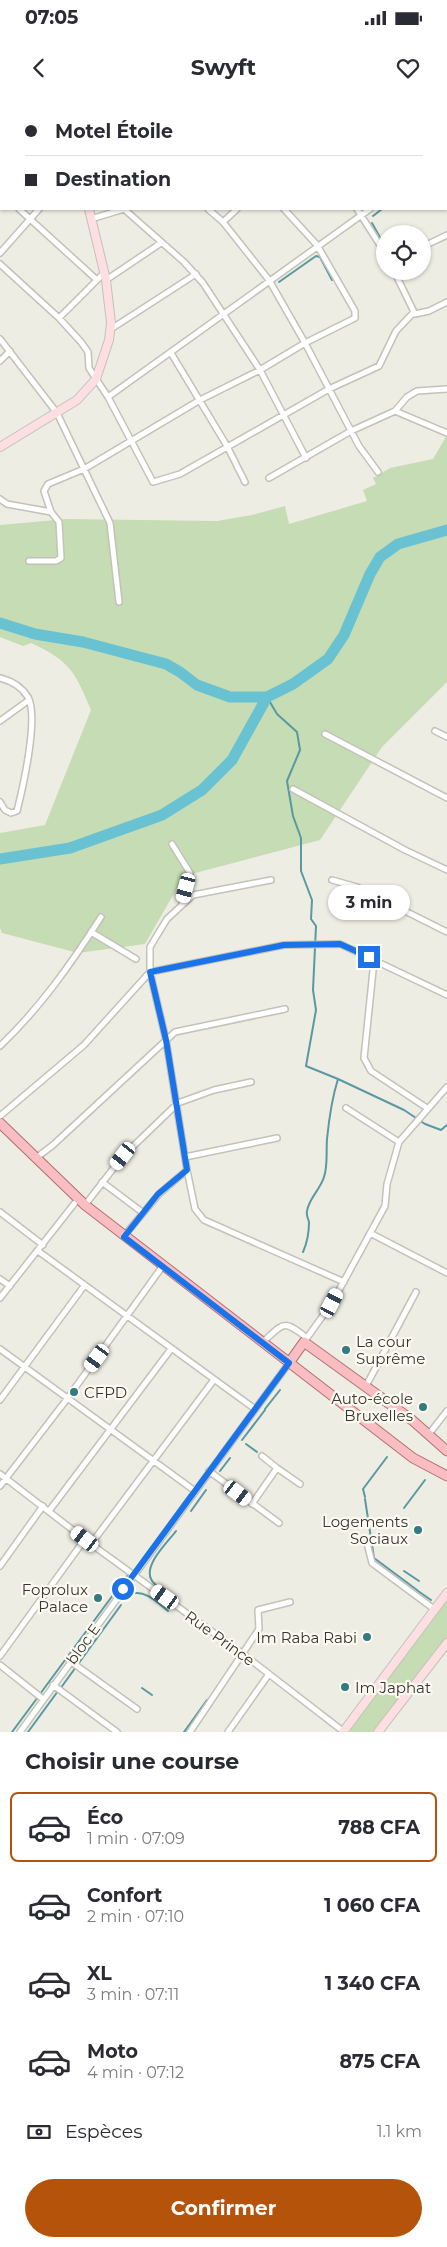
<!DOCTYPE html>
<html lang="fr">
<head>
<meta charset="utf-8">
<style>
  :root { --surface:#fff; --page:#f2f2f3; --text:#2b2b33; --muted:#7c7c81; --line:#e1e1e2; --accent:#b45309 }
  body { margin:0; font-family:Montserrat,sans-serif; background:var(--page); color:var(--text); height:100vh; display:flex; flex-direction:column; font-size:19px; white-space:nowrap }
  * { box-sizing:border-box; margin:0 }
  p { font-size:16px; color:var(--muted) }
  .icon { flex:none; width:28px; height:28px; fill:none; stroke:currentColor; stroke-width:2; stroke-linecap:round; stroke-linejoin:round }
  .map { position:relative; height:1632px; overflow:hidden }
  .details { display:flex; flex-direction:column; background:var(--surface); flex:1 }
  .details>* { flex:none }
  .guide { position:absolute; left:0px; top:0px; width:448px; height:110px; box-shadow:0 1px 4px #0004; display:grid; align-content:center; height:110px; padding:0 25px; background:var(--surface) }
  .buttons { position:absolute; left:376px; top:125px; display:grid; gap:10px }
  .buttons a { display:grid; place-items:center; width:55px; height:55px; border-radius:50%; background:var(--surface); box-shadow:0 1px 4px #0004; font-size:25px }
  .end { position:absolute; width:22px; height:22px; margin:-11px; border:6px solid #1a73e8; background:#fff; box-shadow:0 0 0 2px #fff }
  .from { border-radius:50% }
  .bubble { position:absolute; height:35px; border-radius:18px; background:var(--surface); box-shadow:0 1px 4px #0004; font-size:16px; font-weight:700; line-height:35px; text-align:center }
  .car { position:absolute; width:15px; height:30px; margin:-15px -8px; border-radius:6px; box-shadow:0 0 4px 1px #0007; background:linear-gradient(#fff 24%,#345 0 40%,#fff 0 76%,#345 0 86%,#fff 0) }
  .guide b { display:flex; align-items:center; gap:18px; height:48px; font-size:19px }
  .guide b+b { border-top:1px solid var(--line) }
  .guide i { width:12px; height:12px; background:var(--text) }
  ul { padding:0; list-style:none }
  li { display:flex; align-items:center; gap:15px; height:70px; margin:0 10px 8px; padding:0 15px; border:2px solid transparent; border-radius:8px }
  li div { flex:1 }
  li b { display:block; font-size:19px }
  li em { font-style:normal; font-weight:700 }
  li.active { border-color:var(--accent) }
  li>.icon { width:45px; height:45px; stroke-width:1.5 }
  h2 { padding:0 25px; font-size:22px; line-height:60px }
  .pay { display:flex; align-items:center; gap:12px; height:55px; padding:0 25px; font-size:19px }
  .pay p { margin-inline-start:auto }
  .primary-button { display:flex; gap:10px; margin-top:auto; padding:10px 25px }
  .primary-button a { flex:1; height:58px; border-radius:30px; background:var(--accent); color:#fff; font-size:20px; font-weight:700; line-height:58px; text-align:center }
  .status { display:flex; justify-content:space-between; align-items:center; height:35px; padding:0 25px; background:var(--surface); direction:ltr }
  .status svg { height:14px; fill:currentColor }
  header { display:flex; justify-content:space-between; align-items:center; height:65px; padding:0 25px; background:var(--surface); font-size:22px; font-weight:700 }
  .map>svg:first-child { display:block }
  .green { fill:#c6dcb4 }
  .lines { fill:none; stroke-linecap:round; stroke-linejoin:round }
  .stream { stroke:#5a98a2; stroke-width:2 }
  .river { stroke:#69c2d2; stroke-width:11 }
  .street-casing { stroke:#c3c2b8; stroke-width:8 }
  .secondary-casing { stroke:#c3c2b8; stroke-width:10 }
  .primary-casing { stroke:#b37175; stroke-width:11 }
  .street { stroke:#fff; stroke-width:5 }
  .secondary { stroke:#fddee1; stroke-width:8 }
  .primary { stroke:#fabdc2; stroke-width:9 }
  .route { stroke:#1a73e8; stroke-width:6 }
  .poi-dot { fill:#327b81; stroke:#fcfaf0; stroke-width:2 }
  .labels { text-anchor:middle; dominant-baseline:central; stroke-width:4.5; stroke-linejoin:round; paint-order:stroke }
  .poi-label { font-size:15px; fill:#363531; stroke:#fcfaf0; text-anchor:end }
  .street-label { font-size:15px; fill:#363531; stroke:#fcfaf0 }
</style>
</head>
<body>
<div class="status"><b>07:05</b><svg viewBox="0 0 49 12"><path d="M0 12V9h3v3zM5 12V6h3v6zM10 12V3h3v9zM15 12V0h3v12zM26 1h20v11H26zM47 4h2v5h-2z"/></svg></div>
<header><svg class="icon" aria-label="back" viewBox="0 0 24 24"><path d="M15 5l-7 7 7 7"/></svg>Swyft<svg class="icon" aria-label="heart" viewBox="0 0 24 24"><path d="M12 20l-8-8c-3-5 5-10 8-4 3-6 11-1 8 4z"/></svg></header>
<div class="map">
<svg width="447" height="1632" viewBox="0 0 447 1632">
  <rect width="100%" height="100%" fill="#eeede3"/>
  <path class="green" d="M447 335V582L382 647 320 740 184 776 145 844 78 853 2 833 0 828V733L45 725 91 610C75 572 70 561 31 543L23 546 0 537V425L66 419 217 421 252 415 285 406 289 424 367 401 363 390 376 384 373 378 390 368 433 359Z
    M447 1494V1542L378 1632H350L352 1620Z"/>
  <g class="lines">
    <path class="stream" d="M1 0 2 1
      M0 34 1 33
      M373 116 382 109
      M372 123 382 141
      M279 182 316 156 320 157 332 180
      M267 597 277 614 297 632 300 650 287 681 293 716 301 738V771L312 800 311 819 316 826 313 890 316 910 306 966 338 979C332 998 329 1019 327 1039 326 1052 328 1065 324 1077 320 1090 309 1098 307 1111 306 1115 308 1118 309 1122 309 1132 307 1143 303 1152
      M338 979 404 1010 425 1024 441 1030 447 1025
      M265 1309 280 1290
      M242 1340 265 1310
      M246 1344 257 1352
      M220 1371 230 1358
      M365 1397 363 1389 387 1357
      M365 1399 374 1458 417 1490
      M404 1408 425 1380
      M191 1411 206 1390
      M404 1471 419 1481
      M418 1491 431 1500
      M131 1494C145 1489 158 1503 168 1511
      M169 1495C163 1490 154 1486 151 1479 144 1464 168 1442 176 1431
      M142 1588 152 1595
      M60 1589 121 1505
      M40 1594 127 1476
      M12 1632 38 1597
      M28 1632 58 1591
      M184 1632 207 1600"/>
    <path class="river" d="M0 523 35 534 83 542 166 564 180 572 197 585 230 597H267L293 584 328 559 344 535 370 474 380 457 398 444 447 430
      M0 759 70 748 162 715 202 690 232 660 267 597"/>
    <g class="street-casing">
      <path id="street" d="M91 0 92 1
        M25 1 26 0
        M136 1 137 0
        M0 28 1 27
        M446 33 447 32
        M0 91 1 92
        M19 109 97 180 104 173
        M124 109 184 162 203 183 260 270 306 358
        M284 109 317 145 355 211V218L305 243 359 346 378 372
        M357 109 385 153
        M91 119 124 109
        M223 122 237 109
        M422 147 447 135
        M0 153 39 109
        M0 164 59 218 81 242 88 252 89 268 108 297 153 382 180 374 329 289 379 266 396 231 414 212
        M394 171 415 214 429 211 447 202
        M106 180 161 143
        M59 218 97 180
        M111 229 196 174
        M0 239 57 313 110 423 119 502
        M171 253 227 346 245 382
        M0 261 10 251
        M108 297 370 109
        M395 311 447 333
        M269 378 351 331 395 311 407 297 417 291 447 289
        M0 399 7 404 51 412 59 422 61 458 56 461H29
        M51 412 44 391 48 384 84 369 200 300 260 270 305 243 269 180 223 122 208 109
        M0 578C12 581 21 586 28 597 39 617 23 687 17 711L11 713 5 710 0 702
        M0 621 29 600
        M435 631 447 637
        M325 634 447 698
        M293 689 405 750 447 770
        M172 744 190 773 182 803
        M332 780 357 787 447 832
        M91 832 136 859
        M374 861 364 958 371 971 427 1008
        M0 946C40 908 71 864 101 817
        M346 1008 399 1042
        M0 1016 84 945 150 872 284 845 340 844 447 895
        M185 1057 277 1038
        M36 1058 53 1045 175 932 285 909
        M187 1070 195 1109 204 1120 344 1182
        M102 1082 142 1112
        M85 1105 123 1056 178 1003 214 990 251 982
        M0 1112 43 1145
        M370 1133 447 1173
        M124 1136 159 1094 187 1070 166 940 150 872V847L167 819 193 795 271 780
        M38 1151 255 1309
        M0 1179 10 1186
        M0 1198 78 1099
        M263 1242C284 1223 283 1219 307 1238
        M304 1242 332 1203 385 1106 387 1084 399 1042 447 987
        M0 1249 195 1391
        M366 1286 416 1192
        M0 1300 84 1186
        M429 1334 447 1311
        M262 1356 277 1368
        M209 1371 279 1423
        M0 1374 91 1444 243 1554 344 1632
        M0 1386 67 1299 162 1167
        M252 1404 277 1368 300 1384
        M49 1411 171 1249
        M367 1443 372 1463 434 1509
        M91 1444 213 1281
        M0 1466 43 1406
        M0 1556 85 1439
        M70 1561 137 1609
        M0 1565 43 1599
        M53 1585 117 1632
        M20 1632 289 1263
        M190 1632 259 1529 258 1510 290 1502
        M228 1632 269 1574"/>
    </g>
    <g class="secondary-casing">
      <path id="secondary" d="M0 7 1 8
        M0 347 77 300 96 279 109 240 111 223 106 180 89 109
        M343 1632 447 1493
        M378 1632 447 1543"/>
    </g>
    <g class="primary-casing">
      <path id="primary" d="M0 1023 85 1105 413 1358 447 1376
        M289 1263 304 1242 412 1320 447 1351"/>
    </g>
    <use href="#street" class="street"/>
    <use href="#secondary" class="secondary"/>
    <use href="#primary" class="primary"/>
  </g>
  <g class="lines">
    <path class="route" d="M123 1489 289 1263 124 1137 158 1094 187 1070 166 940 150 872 284 845 340 844 369 857"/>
  </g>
  <g class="poi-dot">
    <circle cx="346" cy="1250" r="5"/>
    <circle cx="74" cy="1292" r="5"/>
    <circle cx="423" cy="1307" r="5"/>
    <circle cx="418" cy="1430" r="5"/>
    <circle cx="98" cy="1498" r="5"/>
    <circle cx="367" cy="1537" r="5"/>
    <circle cx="345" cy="1587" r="5"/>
  </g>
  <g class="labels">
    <g class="poi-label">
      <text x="356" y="1241" text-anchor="start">La cour<tspan x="356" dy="17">Suprême</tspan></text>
      <text x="84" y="1292" text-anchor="start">CFPD</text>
      <text x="413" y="1298">Auto-école<tspan x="413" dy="17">Bruxelles</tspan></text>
      <text x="408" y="1421">Logements<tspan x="408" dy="17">Sociaux</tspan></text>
      <text x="88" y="1489">Foprolux<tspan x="88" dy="17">Palace</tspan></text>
      <text x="357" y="1537">Im Raba Rabi</text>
      <text x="355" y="1587" text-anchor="start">Im Japhat</text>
    </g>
    <g class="street-label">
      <text transform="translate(220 1538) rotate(36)">Rue Prince</text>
      <text transform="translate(83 1544) rotate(-54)">bloc E</text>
    </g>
  </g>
</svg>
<div class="buttons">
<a><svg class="icon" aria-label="locate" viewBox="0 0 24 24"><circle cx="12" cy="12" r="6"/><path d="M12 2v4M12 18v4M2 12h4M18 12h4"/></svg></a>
</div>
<i class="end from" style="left:123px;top:1489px"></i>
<i class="end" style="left:369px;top:857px"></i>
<div class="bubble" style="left:328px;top:785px;width:82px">3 min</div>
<i class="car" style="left:186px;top:788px;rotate:195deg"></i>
<i class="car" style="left:123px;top:1056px;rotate:218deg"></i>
<i class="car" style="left:332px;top:1203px;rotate:28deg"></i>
<i class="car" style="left:97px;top:1258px;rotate:216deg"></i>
<i class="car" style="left:238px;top:1393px;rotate:127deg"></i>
<i class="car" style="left:85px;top:1439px;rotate:308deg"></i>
<i class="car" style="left:165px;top:1497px;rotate:305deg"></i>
<div class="guide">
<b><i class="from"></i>Motel Étoile</b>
<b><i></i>Destination</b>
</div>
</div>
<section class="details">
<h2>Choisir une course</h2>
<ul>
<li class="active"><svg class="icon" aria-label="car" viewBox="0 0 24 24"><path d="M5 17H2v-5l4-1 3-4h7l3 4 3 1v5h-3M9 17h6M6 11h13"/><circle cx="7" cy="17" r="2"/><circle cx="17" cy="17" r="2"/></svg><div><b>Éco</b><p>1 min · 07:09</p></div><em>788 CFA</em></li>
<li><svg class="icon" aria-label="car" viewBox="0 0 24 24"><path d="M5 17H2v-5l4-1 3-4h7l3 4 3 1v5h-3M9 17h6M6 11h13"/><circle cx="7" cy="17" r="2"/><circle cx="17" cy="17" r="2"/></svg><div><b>Confort</b><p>2 min · 07:10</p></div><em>1 060 CFA</em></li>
<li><svg class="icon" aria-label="car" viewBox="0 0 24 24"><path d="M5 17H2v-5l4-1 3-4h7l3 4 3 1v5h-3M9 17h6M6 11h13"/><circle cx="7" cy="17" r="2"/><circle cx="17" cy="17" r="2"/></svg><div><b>XL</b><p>3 min · 07:11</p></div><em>1 340 CFA</em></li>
<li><svg class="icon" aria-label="car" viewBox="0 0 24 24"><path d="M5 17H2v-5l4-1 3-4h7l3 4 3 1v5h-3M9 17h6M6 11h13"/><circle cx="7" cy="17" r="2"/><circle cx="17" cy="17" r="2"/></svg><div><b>Moto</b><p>4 min · 07:12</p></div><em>875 CFA</em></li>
</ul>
<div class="pay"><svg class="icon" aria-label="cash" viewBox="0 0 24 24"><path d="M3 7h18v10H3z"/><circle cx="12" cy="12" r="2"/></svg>Espèces<p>1.1 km</p></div>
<div class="primary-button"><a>Confirmer</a></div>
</section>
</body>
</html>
